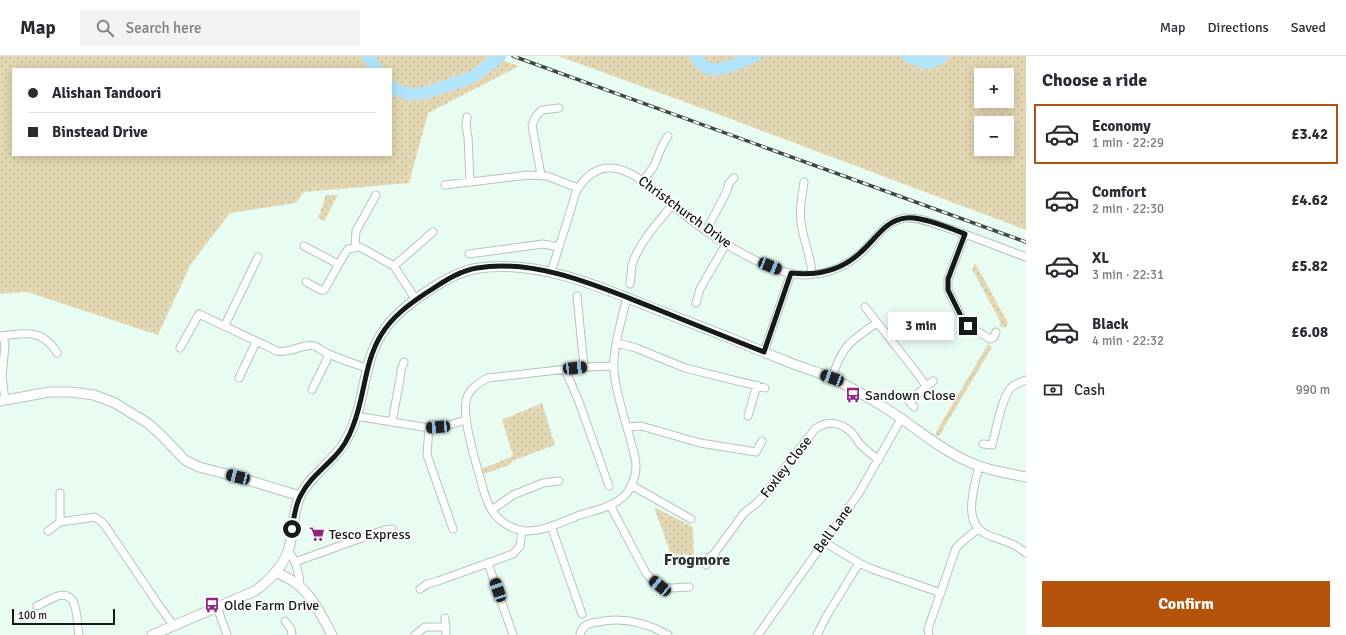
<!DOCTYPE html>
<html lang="en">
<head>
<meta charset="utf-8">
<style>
  :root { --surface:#fff; --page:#f2f2f3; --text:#2b2b33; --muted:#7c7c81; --line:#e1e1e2; --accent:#b45309 }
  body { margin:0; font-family:Signika,sans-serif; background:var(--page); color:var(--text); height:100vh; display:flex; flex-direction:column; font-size:15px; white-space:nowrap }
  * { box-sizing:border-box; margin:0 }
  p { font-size:13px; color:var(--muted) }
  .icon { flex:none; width:22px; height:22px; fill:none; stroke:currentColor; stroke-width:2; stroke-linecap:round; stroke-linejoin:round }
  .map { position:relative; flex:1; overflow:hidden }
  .side { display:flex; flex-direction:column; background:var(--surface); width:320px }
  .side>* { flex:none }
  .guide { position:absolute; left:12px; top:12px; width:380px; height:88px; border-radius:0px; box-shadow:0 2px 10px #0003; display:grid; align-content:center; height:88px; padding:0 16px; background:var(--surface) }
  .controls { position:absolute; left:974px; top:12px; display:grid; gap:8px }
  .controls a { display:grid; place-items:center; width:40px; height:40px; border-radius:0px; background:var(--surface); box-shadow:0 2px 10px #0003; font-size:20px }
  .scale { position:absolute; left:12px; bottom:10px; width:103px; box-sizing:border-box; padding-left:4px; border:2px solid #151c18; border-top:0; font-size:11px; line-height:14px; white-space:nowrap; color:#151c18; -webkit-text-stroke:3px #fff; paint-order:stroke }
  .end { position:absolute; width:18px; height:18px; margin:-9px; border:5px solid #151c18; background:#fff; box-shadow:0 0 0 2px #fff }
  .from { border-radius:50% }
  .bubble { position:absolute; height:28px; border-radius:0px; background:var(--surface); box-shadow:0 2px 10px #0003; font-size:13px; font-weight:800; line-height:28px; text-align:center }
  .car { position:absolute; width:12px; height:24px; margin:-12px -6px; border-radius:5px; box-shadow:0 0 3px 1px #0007; background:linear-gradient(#222 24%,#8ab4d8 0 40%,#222 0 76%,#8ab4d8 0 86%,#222 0) }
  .guide b { display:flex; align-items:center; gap:14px; height:38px; font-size:15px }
  .guide b+b { border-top:1px solid var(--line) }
  .guide i { width:10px; height:10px; background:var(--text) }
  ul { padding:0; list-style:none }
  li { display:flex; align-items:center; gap:12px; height:60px; margin:0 8px 6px; padding:0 8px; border:2px solid transparent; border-radius:0px }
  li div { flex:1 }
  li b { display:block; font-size:15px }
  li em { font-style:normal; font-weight:800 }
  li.selected { border-color:var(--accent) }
  li>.icon { width:36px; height:36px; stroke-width:1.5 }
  h2 { padding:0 16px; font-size:18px; line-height:48px }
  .pay { display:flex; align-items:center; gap:10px; height:44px; padding:0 16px; font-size:15px }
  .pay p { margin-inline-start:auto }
  .action { display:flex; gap:8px; margin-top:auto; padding:8px 16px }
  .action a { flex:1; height:46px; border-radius:0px; background:var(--accent); color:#fff; font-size:16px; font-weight:800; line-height:46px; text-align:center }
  header { display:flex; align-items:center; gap:24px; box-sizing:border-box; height:56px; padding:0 20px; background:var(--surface); border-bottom:1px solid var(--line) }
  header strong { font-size:19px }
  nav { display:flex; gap:22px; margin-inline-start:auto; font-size:14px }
  .search { width:280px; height:36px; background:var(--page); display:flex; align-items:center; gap:10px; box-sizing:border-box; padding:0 14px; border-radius:0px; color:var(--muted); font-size:15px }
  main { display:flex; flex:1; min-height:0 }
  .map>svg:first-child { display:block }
  .green { fill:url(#green-dots); fill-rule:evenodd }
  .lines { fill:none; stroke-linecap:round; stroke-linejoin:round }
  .river { stroke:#b2e3fc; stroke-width:12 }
  .minor-casing { stroke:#b3c5bb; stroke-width:9 }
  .tertiary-casing { stroke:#b3c5bb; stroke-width:11 }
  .minor { stroke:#fff; stroke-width:7 }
  .tertiary { stroke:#fff; stroke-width:9 }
  .rail-casing { stroke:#3d4641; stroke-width:3.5 }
  .rail { stroke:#fff; stroke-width:2; stroke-dasharray:6; stroke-linecap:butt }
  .route { stroke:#151c18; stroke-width:5 }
  .labels { text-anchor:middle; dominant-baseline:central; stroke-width:3.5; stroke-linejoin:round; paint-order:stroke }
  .street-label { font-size:14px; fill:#151c18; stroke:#fff }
  .poi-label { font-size:14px; fill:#151c18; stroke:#fff; text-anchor:start }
  .quarter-label { font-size:16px; font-weight:bold; fill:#27362e; stroke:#fff }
</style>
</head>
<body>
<header>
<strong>Map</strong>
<div class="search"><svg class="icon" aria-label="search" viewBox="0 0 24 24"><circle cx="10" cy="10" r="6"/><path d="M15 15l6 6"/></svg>Search here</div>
<nav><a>Map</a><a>Directions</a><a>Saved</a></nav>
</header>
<main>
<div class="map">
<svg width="1026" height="579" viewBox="0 0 1026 579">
  <defs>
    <pattern id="green-dots" width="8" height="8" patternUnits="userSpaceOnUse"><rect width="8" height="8" fill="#e3d8b3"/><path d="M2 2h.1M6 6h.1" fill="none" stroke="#c2b999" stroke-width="1.8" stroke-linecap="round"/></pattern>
  </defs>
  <rect width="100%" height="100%" fill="#e9fcf2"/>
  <path class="green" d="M0 0H490L519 10 428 57 409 127 304 136 296 147 230 157 191 208 158 279 27 236 0 238ZM13 13H391V99H13Z
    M558 0H1026V174L704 53ZM981 19H1007V45H981ZM981 67H1007V93H981Z
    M326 139H338L324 165 318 162Z
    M975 207 1008 267 1005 272 999 270 1001 267 972 213Z
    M988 288 992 291 939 380 935 378Z
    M542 347 555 389 512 405 509 409 481 419 479 414 513 400 502 364Z
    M654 451 693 471 694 499 671 498Z"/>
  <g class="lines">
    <path class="river" d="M367 0 377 13
      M696 0C708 26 736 7 755 0
      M907 0C920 6 930 11 942 0
      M391 30 396 34 409 38 425 37 473 21 500 0"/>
    <g class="minor-casing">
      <path id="minor" d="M467 61 466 71 468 81 470 126
        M541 119 532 69 536 60 542 54 559 52
        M643 125 654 110 662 90 668 80
        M804 126C802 140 799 153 801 166 803 184 811 200 812 218
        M445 129 528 119 547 120 578 132
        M706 175 727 135 729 127 734 122
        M965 178 948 223V234L963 264 969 270 990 283 994 281 996 276
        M304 190 338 208
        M355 191 356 175 376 139
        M469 198 543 188 559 191
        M394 210 433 176
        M551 217C557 196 564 176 570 156 573 148 574 137 579 131 586 121 596 112 609 112 632 111 655 136 672 149 683 158 695 167 706 175 731 192 760 210 789 217 815 223 843 214 862 196 876 183 885 164 906 162 918 161 930 166 941 170 970 179 998 191 1026 201
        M306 226 321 234H324C333 220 339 206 348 193L360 191 394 210 416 244
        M630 228C631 222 631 215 632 209 639 186 657 168 672 149
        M577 240 584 311
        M696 247 700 233 726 188
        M865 251 917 317 926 330
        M225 269 258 201
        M0 280C17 279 33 273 47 285 52 289 54 291 57 297
        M3 280 5 289 2 321 5 344
        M617 287 636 292 685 312 765 332
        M180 292 199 258 277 295C290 298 303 287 314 290 320 292 325 297 331 299 343 304 354 308 367 312
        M764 296 791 217
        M613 310 584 311 488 322C480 326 472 331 468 339 459 354 476 407 481 425 487 449 493 466 519 474 536 479 562 466 577 460 592 455 610 452 622 442 631 435 636 421 636 410 636 402 633 394 631 386 625 363 616 339 614 315 612 295 622 262 627 241
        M565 313 579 346 609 430
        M239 322 256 286
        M832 322C842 290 850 285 877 267
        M312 334 329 299
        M914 351 909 345 933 325
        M356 360 429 372 449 369 466 364
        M748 360 757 329
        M392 366 400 323 401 314 404 306
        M627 371 641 370 700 387 756 396 762 385
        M429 372 427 399 453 473
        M983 388 992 389C996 375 1001 344 1010 333 1014 328 1020 326 1026 324
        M979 410C975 429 962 465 984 477 994 483 1006 484 1016 490 1019 492 1023 495 1026 497
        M631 429 691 463
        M60 437V466L95 461 104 468 160 551 174 570
        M610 449 646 517C662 536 666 532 689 531
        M492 454 513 439 543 427 559 425
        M551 470 582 558
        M48 475 60 466
        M824 486 859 507 872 513 941 537
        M288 495C296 504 300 519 300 531
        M295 506 384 474 392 473
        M488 507 513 579
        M706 509 707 503 714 498 744 457 758 446 767 435 815 373C828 364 841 366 852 377 856 381 858 387 862 390 867 395 873 400 879 404
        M420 533 427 528 438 525 513 498 520 490 522 474
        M37 550C44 547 51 542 58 540 80 534 76 567 79 579
        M217 551 227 579
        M445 562 446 579
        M285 565 291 573 292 579
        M415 579 425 571H446
        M580 579C582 569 589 567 598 566 622 561 647 567 668 579
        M758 579 859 437 901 363
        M817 579 826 561 859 507
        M929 579 928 573 956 492 962 486 978 473"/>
    </g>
    <g class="tertiary-casing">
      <path id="tertiary" d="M0 345 49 336H71L94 339 115 347 149 368 161 379 185 404 199 411 238 421 300 440
        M276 516C282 519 288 522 293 525 311 537 322 560 332 579
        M152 579 255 535C271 523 286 508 290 488 294 471 293 453 301 438 309 423 323 413 334 400 343 392 348 382 353 370 368 332 362 296 393 263 411 244 453 215 479 212 536 204 594 228 645 249 674 260 702 271 730 282 749 290 768 298 786 305 802 312 819 316 834 323 852 332 870 342 887 353 914 370 938 392 967 405 986 414 1006 417 1026 421"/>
    </g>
    <use href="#minor" class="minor"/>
    <use href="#tertiary" class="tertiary"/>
    <g class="rail-casing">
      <path id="rail" d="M513 0 1026 186"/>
    </g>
    <use href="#rail" class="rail"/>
  </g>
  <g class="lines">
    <path class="route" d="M292 473C294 462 295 449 301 439 309 423 323 413 335 400 343 392 349 381 353 370 365 340 364 307 381 279 392 261 408 249 426 237 442 227 458 215 477 212 536 202 600 231 654 252 691 267 728 282 764 296L791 217C817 220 842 214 861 196 876 183 885 164 906 162 921 160 950 172 965 178L948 223V234L963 264 968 270"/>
  </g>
  <defs>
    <g id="bus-bare" transform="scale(1.2)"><path d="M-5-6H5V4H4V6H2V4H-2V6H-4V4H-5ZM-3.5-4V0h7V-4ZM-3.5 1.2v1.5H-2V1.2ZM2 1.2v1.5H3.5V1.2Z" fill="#922485" stroke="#fff" stroke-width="2.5" paint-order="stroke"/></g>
    <g id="supermarket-bare" transform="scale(1.2)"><path d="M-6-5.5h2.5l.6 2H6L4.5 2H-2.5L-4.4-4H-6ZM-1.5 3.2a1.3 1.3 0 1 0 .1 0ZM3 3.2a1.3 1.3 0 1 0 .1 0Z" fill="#922485" stroke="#fff" stroke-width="2.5" paint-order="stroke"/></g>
  </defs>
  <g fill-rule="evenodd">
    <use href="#bus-bare" x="853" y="339"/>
    <use href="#supermarket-bare" x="317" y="478"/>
    <use href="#bus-bare" x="212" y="549"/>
  </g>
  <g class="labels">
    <g class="street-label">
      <text transform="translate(685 156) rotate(36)">Christchurch Drive</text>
      <text transform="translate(786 411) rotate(-52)">Foxley Close</text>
      <text transform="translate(833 473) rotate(-54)">Bell Lane</text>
    </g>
    <g class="poi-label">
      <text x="865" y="339">Sandown Close</text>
      <text x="329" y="478">Tesco Express</text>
      <text x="224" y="549">Olde Farm Drive</text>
    </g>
    <g class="quarter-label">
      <text x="697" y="504">Frogmore</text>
    </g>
  </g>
</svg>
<div class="controls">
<a>+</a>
<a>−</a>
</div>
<div class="scale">100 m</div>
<i class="end from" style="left:292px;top:473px"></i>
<i class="end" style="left:968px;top:270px"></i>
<div class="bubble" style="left:888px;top:256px;width:66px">3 min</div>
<i class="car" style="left:770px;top:210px;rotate:112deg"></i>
<i class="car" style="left:575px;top:312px;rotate:84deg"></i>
<i class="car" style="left:832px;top:322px;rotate:290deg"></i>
<i class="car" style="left:438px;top:371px;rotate:266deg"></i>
<i class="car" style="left:238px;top:421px;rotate:284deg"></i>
<i class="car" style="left:660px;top:530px;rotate:309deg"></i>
<i class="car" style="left:498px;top:534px;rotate:341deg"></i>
<div class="guide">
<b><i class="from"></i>Alishan Tandoori</b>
<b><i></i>Binstead Drive</b>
</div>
</div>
<section class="side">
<h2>Choose a ride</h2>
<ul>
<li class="selected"><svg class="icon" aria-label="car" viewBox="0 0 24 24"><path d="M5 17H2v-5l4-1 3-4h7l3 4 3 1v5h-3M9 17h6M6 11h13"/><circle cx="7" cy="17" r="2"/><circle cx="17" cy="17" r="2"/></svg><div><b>Economy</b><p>1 min · 22:29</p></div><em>£3.42</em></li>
<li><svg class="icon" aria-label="car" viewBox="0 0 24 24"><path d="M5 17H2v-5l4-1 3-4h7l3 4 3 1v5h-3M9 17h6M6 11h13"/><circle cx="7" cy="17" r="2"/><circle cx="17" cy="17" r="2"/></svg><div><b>Comfort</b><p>2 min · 22:30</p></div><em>£4.62</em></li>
<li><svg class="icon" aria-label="car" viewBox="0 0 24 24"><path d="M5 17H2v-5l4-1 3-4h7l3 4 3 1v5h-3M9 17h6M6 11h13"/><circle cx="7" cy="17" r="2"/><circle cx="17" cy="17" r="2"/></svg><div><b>XL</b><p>3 min · 22:31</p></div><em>£5.82</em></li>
<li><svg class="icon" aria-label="car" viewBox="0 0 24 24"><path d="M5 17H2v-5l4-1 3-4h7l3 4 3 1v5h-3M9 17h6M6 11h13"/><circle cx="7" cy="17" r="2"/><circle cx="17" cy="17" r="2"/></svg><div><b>Black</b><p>4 min · 22:32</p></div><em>£6.08</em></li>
</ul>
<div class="pay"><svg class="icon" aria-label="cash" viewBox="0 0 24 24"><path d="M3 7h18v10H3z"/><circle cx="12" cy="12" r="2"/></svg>Cash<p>990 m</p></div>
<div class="action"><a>Confirm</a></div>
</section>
</main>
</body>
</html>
